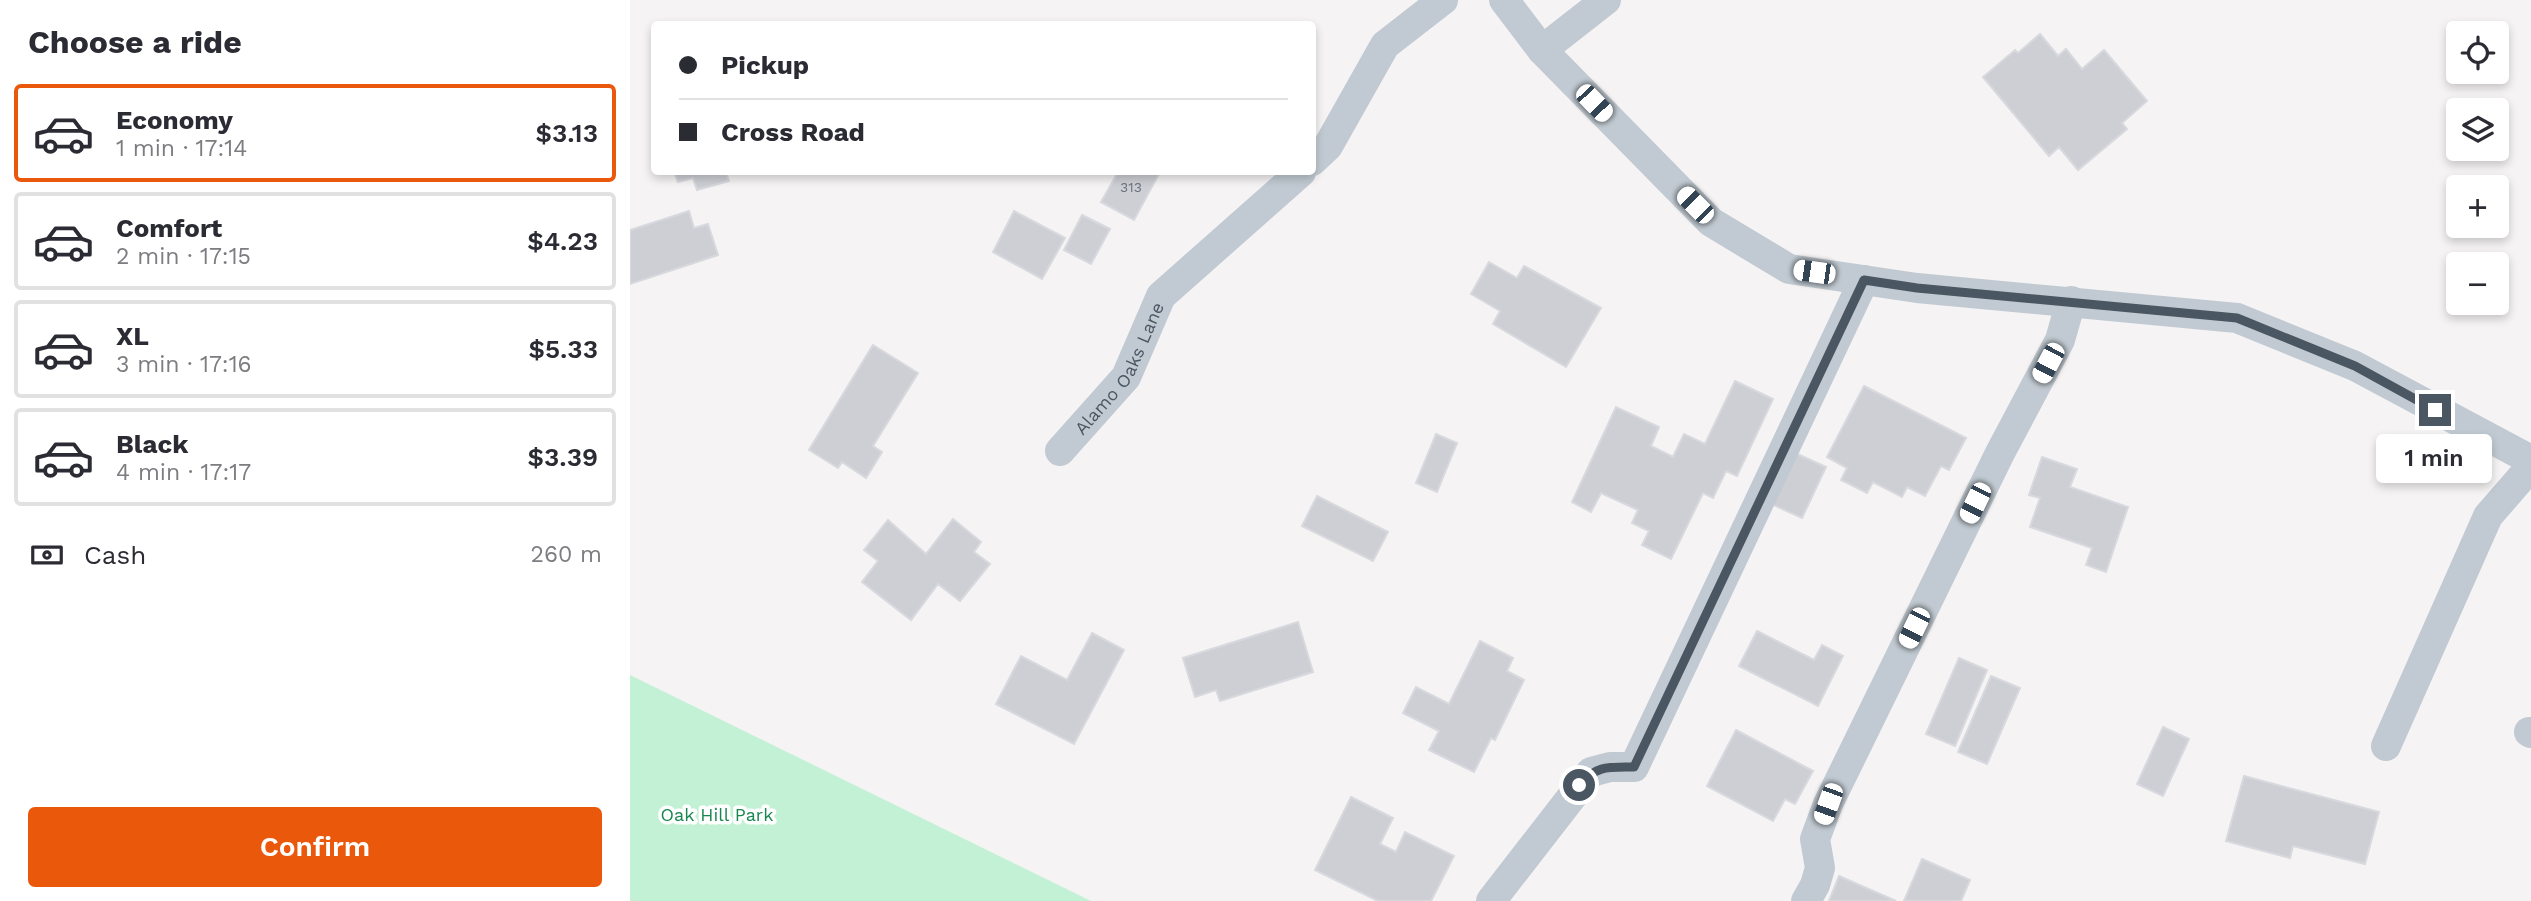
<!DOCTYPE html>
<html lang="en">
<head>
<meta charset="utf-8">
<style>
  :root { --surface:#fff; --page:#f2f2f3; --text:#2b2b33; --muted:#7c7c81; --line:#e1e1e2; --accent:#ea580c }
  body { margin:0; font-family:"Work Sans",sans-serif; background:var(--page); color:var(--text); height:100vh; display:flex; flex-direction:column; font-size:26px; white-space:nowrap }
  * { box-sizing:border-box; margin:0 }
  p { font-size:23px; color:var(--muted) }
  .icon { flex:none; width:38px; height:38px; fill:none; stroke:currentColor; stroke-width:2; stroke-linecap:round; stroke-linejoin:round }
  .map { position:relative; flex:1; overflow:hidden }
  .details { display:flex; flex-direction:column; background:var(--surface); width:630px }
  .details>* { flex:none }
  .guide { position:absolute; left:21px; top:21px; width:665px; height:154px; border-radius:7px; box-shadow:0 4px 10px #0003; display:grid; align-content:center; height:154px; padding:0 28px; background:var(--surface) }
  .tools { position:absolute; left:1816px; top:21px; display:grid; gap:14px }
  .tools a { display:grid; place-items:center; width:63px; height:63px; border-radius:7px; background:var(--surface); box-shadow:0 4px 10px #0003; font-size:35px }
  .end { position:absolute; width:32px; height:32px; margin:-16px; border:9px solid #4a5661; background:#fff; box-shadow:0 0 0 4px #fff }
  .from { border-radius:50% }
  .bubble { position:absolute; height:49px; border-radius:7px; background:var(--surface); box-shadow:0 4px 10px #0003; font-size:23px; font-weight:600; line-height:49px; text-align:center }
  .car { position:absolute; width:21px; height:42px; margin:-21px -10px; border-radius:9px; box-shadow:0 0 5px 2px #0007; background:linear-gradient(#fff 24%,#345 0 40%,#fff 0 76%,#345 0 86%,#fff 0) }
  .guide b { display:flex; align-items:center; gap:24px; height:66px; font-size:26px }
  .guide b+b { border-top:2px solid var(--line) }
  .guide i { width:18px; height:18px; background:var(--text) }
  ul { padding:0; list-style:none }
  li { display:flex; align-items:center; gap:21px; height:98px; margin:0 14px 10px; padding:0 14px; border:4px solid var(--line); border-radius:7px }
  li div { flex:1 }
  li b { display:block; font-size:26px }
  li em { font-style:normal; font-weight:600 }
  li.selected { border-color:var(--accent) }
  li>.icon { width:63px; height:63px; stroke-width:1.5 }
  h2 { padding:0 28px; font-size:32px; line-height:84px }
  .pay { display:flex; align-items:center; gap:18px; height:77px; padding:0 28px; font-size:26px }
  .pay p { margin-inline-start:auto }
  .button { display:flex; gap:14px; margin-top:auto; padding:14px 28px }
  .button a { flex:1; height:80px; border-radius:7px; background:var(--accent); color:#fff; font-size:28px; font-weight:600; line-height:80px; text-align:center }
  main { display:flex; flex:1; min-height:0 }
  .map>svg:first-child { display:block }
  .green { fill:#c3f1d5 }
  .building { fill:#cdcfd5; stroke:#d7d9de; stroke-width:2 }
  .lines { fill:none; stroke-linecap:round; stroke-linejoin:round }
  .minor { stroke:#c1cad2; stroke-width:30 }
  .route { stroke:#4a5661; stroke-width:9 }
  .labels { text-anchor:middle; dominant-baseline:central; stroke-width:7; stroke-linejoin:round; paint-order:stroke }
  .number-label { font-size:14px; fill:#6b747e }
  .street-label { font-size:18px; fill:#4a5661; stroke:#fff }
  .park-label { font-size:18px; fill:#17864f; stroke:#fff }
</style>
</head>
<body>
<main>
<section class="details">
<h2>Choose a ride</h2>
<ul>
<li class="selected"><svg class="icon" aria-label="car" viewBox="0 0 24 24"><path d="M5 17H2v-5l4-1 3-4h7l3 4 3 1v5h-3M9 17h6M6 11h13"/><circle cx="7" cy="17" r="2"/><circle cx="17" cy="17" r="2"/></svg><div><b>Economy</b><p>1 min · 17:14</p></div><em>$3.13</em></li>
<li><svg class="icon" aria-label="car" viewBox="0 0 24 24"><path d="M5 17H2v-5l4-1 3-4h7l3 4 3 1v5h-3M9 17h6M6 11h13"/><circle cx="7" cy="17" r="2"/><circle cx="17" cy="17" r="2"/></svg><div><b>Comfort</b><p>2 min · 17:15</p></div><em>$4.23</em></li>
<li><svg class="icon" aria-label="car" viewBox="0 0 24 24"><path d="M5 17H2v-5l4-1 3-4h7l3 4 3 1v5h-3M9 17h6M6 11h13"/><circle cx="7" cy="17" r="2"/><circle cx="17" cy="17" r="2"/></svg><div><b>XL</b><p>3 min · 17:16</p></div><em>$5.33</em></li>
<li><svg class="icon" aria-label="car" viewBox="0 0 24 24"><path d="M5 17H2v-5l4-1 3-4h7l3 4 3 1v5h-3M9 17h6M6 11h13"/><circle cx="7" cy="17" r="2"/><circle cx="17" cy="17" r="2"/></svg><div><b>Black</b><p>4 min · 17:17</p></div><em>$3.39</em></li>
</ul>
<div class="pay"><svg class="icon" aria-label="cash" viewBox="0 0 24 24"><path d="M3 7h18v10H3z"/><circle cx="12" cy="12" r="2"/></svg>Cash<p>260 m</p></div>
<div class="button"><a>Confirm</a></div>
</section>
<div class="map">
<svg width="1901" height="901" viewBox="0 0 1901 901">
  <rect width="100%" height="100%" fill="#f5f3f3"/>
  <path class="green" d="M0 675 461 901H0Z"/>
  <path class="building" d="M1410 34 1428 56 1436 49 1452 69 1474 50 1517 101 1492 123 1497 129 1448 170 1429 147 1419 156 1353 77 1385 50 1388 53Z
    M44 172H96L99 181 67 190 63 178 48 182Z
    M488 172H530L504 220 471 202Z
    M59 211 64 228 78 224 88 255 0 284V230Z
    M384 211 435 238 412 279 363 252Z
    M452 215 480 229 461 264 434 250Z
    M859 262 887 278 894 266 971 308 936 367 863 324 870 311 841 294Z
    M243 345 288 373 243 446 252 452 236 478 212 462 208 468 179 450Z
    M1105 381 1143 399 1107 476 1096 471 1083 498 1073 493 1041 559 1012 545 1019 531 1002 523 1008 510 971 493 961 512 942 502 986 407 1029 427 1021 446 1043 457 1054 434 1075 444Z
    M1234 386 1336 438 1319 470 1311 466 1295 496 1277 487 1272 497 1243 482 1237 493 1211 480 1217 468 1197 457Z
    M806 434 827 443 807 492 786 483Z
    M1163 452 1196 467 1172 518 1139 503Z
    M1412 457 1447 469 1440 487 1498 507 1476 572 1456 565 1462 548 1400 527 1410 498 1399 495Z
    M687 496 758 532 743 561 672 526Z
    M323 519 351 542 344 552 360 564 330 601 308 584 281 620 232 582 248 561 234 550 258 520 296 554Z
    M668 622 683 672 590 701 586 690 565 697 553 658Z
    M1127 631 1184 660 1192 645 1213 656 1188 706 1109 666Z
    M462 633 494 650 444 744 366 704 391 656 437 680Z
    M850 641 883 658 877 671 894 680 865 740 861 738 844 772 799 750 809 731 773 713 786 687 819 704Z
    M1329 658 1357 670 1325 746 1296 734Z
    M1361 676 1390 688 1357 764 1328 752Z
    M1533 727 1559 739 1533 796 1507 784Z
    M1106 730 1183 771 1165 804 1155 799 1143 821 1077 786Z
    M1614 776 1749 812 1735 864 1663 846 1660 858 1596 841Z
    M721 797 763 818 750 844 766 852 775 832 824 856 801 901H748L685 870Z
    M1292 859 1340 880 1331 901H1274Z
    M1209 876 1266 901H1199Z"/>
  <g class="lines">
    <g class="minor">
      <path d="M874 0 912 50 1081 222 1159 269 1287 288 1607 318 1725 366 1901 460"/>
      <path d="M912 50 976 0"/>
      <path d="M682 161 698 146 755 45 813 0"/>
      <path id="s1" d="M430 451 496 377 531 296 671 172"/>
      <path d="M1899 732 1901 733"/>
      <path d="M1756 746 1858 516 1891 478 1901 472"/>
      <path d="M861 901 961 772 980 767H1004L1234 280"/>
      <path d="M1176 901 1185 885 1190 868 1185 839 1198 804 1370 453 1430 340 1441 301"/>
    </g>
  </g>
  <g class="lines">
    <path class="route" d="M949 785C967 765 978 767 1004 767L1234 280 1287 288 1607 318 1725 366 1805 410"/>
  </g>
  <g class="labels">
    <g class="number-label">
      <text x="501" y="187">313</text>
    </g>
    <g class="street-label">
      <text stroke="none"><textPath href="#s1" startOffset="103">Alamo Oaks Lane</textPath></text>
    </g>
    <g class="park-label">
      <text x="87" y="814">Oak Hill Park</text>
    </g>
  </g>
</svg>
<div class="tools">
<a><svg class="icon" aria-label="locate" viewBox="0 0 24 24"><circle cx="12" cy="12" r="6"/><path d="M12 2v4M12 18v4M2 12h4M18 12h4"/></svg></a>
<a><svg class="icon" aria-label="layers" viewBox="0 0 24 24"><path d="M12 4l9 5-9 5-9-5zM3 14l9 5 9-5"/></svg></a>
<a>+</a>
<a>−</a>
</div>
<i class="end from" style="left:949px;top:785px"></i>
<i class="end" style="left:1805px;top:410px"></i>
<div class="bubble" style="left:1746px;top:434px;width:116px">1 min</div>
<i class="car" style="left:964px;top:103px;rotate:136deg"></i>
<i class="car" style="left:1065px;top:205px;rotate:315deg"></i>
<i class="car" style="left:1184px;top:272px;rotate:278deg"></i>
<i class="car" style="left:1418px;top:363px;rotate:208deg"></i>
<i class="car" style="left:1345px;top:503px;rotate:206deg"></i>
<i class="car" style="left:1284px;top:628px;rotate:206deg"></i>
<i class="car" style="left:1198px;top:804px;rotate:200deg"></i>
<div class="guide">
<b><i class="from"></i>Pickup</b>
<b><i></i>Cross Road</b>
</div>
</div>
</main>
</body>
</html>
